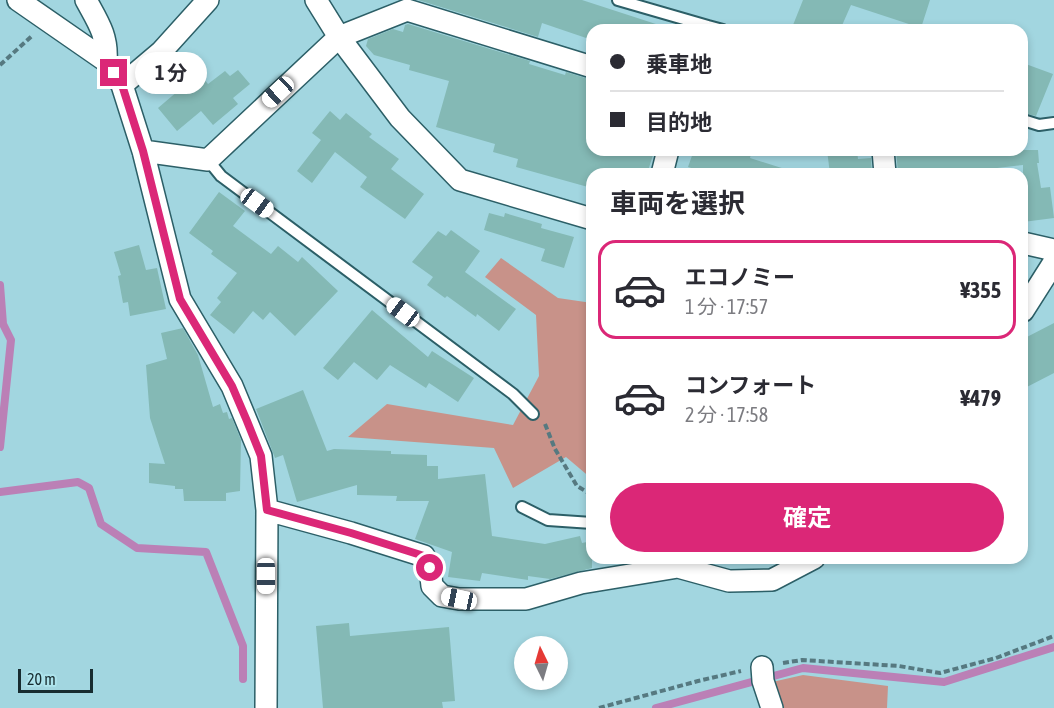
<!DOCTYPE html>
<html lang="ja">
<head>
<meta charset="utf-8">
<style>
  :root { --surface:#fff; --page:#f2f2f3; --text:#2b2b33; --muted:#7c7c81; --line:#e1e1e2; --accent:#db2777 }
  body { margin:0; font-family:"Asap Condensed","Noto Sans JP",sans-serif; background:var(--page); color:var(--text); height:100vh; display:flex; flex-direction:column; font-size:22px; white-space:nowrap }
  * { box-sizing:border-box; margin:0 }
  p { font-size:20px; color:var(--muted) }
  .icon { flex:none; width:33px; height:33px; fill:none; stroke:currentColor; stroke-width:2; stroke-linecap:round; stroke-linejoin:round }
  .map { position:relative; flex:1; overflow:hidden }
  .panel { position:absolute; left:586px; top:168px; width:442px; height:396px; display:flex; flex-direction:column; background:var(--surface); border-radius:18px; box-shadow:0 3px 9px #0003 }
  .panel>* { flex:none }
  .hud { position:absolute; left:586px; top:24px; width:442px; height:132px; border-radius:18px; box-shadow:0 3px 9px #0003; display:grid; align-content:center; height:132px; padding:0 24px; background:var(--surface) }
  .needle { width:39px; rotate:355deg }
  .tools { position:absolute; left:514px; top:636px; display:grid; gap:12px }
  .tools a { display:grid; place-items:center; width:54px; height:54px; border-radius:50%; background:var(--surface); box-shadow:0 3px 9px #0003; font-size:30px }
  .scale { position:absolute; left:18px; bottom:15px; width:75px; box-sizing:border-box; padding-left:6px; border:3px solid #172c30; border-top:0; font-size:16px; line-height:21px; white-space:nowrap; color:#172c30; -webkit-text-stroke:4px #aee4ed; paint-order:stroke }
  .end { position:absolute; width:27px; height:27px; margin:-14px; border:8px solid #db2777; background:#fff; box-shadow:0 0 0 3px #fff }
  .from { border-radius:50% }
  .bubble { position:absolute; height:42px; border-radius:21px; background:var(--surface); box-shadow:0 3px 9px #0003; font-size:20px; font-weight:700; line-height:42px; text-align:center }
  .car { position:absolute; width:18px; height:36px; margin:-18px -9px; border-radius:8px; box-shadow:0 0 4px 2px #0007; background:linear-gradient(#fff 24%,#345 0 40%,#fff 0 76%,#345 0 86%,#fff 0) }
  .hud b { display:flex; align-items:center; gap:21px; height:57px; font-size:22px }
  .hud b+b { border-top:2px solid var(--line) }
  .hud i { width:15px; height:15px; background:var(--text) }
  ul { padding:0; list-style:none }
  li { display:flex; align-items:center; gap:18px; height:99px; margin:0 12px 9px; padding:0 12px; border:3px solid transparent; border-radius:18px }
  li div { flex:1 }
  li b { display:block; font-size:22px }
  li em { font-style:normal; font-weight:700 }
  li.on { border-color:var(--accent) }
  li>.icon { width:54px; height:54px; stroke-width:1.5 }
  h2 { padding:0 24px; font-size:27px; line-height:72px }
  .button { display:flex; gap:12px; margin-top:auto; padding:12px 24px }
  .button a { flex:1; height:69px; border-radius:36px; background:var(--accent); color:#fff; font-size:24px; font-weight:700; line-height:69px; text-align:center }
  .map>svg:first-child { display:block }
  .green { fill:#c89289 }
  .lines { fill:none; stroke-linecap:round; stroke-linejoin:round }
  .stream { stroke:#bb80b6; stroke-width:8 }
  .building { fill:#84b9b5 }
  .lane-casing { stroke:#2c5f67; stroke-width:14 }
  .street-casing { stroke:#2c5f67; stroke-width:24 }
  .path { stroke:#567980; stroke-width:4; stroke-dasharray:6 3; stroke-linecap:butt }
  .lane { stroke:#fff; stroke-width:10 }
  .street { stroke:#fff; stroke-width:21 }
  .route { stroke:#db2777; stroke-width:8 }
</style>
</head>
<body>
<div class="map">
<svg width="1054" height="708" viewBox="0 0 1054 708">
  <rect width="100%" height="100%" fill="#a2d6e0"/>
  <path class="green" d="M501 258 558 298 592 303V479L566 457 513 488 494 448 348 437 387 404 513 425 539 376 536 315 485 277Z
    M803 675 888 686 887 708H782L772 682Z"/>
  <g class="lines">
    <path class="stream" d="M0 285 3 324 11 340 0 447
      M0 492 78 482 89 488 101 524 137 548 206 552 243 646V679
      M656 708 803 668 944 682 1054 647"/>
  </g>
  <path class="building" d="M418 0H582L662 26 661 30H592V40L542 23 538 37Z
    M803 0H930L921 28 851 5 840 30H805L793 25Z
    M408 24 530 61 529 64 565 75 566 72 592 80V150H636L653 155 647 174H592L588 187 516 167 518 159 493 152 495 144 436 127 449 81 409 70 410 65 374 55 366 46 368 39 393 29 403 32 405 25Z
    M1023 63 1053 74 1036 116 1023 113Z
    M238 70 250 84 233 98 238 104 213 125 201 111 177 131 158 108 199 73 208 84 225 71 230 76Z
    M330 111 340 120 346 113 372 134 369 137 399 159 391 169 424 194 405 219 360 187 367 177 335 152 312 183 297 171 321 140 312 133Z
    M694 150H752L750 158 788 170 787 174H710L688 167Z
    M827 150H857L858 159 871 158 872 174H830Z
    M896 150H944L977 155 976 150H1038L1039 163H1037L1041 188 1050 187 1054 218 1023 222V165L964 172 965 174H898Z
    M219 192 245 211 233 226 271 254 278 246 298 262 302 257 338 291 295 336 270 312 263 320 253 311 234 334 210 315 221 302 217 298 237 273 211 254 213 251 189 233Z
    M489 213 504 217 505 213 542 224 541 228 574 237 564 268 541 261 545 249 484 230Z
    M451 230 480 251 465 272 516 309 499 331 477 314 476 317 447 296 445 298 427 285 433 277 412 262 438 231 446 236Z
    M139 245 146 270 157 268 166 309 130 316 128 302 123 303 118 276 121 275 114 252Z
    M372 310 428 357 432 351 474 378 458 402 429 383 426 388 390 365 377 380 354 362 338 380 323 368Z
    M1054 323V373L1023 389V339Z
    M183 328 198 355 213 407 220 404 223 413 227 412 229 419 232 418 241 440 240 491 226 493V501H184L183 489H175V486L149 483V463L165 464 150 418 146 365 167 359 161 333Z
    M303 390 327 451 334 449 391 451V454L427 455V466H438V479L485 474 492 536 545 544 580 536 582 543 592 541V568L550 579 528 576V580L482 573 480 581 448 577 452 552 415 539 429 501H396L397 496 357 495V485L297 502 283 455 275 458 256 409Z
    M349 623 350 636 449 627 455 701 442 702 443 708H323L316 626Z"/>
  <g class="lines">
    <g class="lane-casing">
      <path id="lane" d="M618 0 708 26
        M707 30 708 26 723 30
        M1023 120 1039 125 1054 123
        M208 160 221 176 513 394 533 414
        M522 507 548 520 592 523"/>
    </g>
    <g class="street-casing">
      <path id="street" d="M18 0 106 61 122 85 143 151 180 299 232 386 261 456 267 510 266 708
        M86 0C98 22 108 36 106 61
        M316 0 339 37 407 10 592 67
        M122 85 161 52 208 0
        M883 150 885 174
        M143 151 208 160 339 37 400 118 460 180 592 219
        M662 174 668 150
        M1023 243 1054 250
        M1023 311 1054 262
        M267 510 351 533 424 556 430 568 432 586 442 596 459 599H526L581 583 678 567 729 581 772 580 814 558
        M762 667 763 681 772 708"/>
    </g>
    <path class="path" d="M0 65 33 35
      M545 424 555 449 577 486 592 495
      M783 663 802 660 899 666 940 673 996 658 1054 636
      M599 708 698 681 741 671"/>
    <use href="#lane" class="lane"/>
    <use href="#street" class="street"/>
  </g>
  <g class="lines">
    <path class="route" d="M114 73 122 85 143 151 180 299 232 386 247 421 261 456 267 510 351 533 424 556 430 568"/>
  </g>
</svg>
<div class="tools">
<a><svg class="needle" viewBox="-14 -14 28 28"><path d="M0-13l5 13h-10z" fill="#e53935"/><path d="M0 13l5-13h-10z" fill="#7c7c81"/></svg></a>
</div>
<div class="scale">20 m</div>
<i class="end from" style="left:430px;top:568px"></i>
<i class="end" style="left:114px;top:73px"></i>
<div class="bubble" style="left:135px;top:52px;width:72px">1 分</div>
<i class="car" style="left:278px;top:92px;rotate:227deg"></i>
<i class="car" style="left:257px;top:203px;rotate:126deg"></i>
<i class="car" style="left:403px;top:312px;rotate:307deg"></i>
<i class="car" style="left:266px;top:576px;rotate:180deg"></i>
<i class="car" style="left:459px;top:599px;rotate:282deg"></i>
<div class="hud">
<b><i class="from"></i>乗車地</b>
<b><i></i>目的地</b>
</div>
<section class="panel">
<h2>車両を選択</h2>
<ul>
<li class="on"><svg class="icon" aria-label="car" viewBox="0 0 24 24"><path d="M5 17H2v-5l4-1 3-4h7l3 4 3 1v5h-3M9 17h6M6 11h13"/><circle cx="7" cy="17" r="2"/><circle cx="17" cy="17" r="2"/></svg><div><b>エコノミー</b><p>1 分 · 17:57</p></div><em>¥355</em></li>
<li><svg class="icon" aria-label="car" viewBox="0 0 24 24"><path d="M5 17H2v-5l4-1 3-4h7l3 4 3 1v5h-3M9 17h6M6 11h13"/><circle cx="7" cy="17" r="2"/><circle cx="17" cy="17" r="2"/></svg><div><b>コンフォート</b><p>2 分 · 17:58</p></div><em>¥479</em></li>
</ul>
<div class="button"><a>確定</a></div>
</section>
</div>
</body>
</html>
